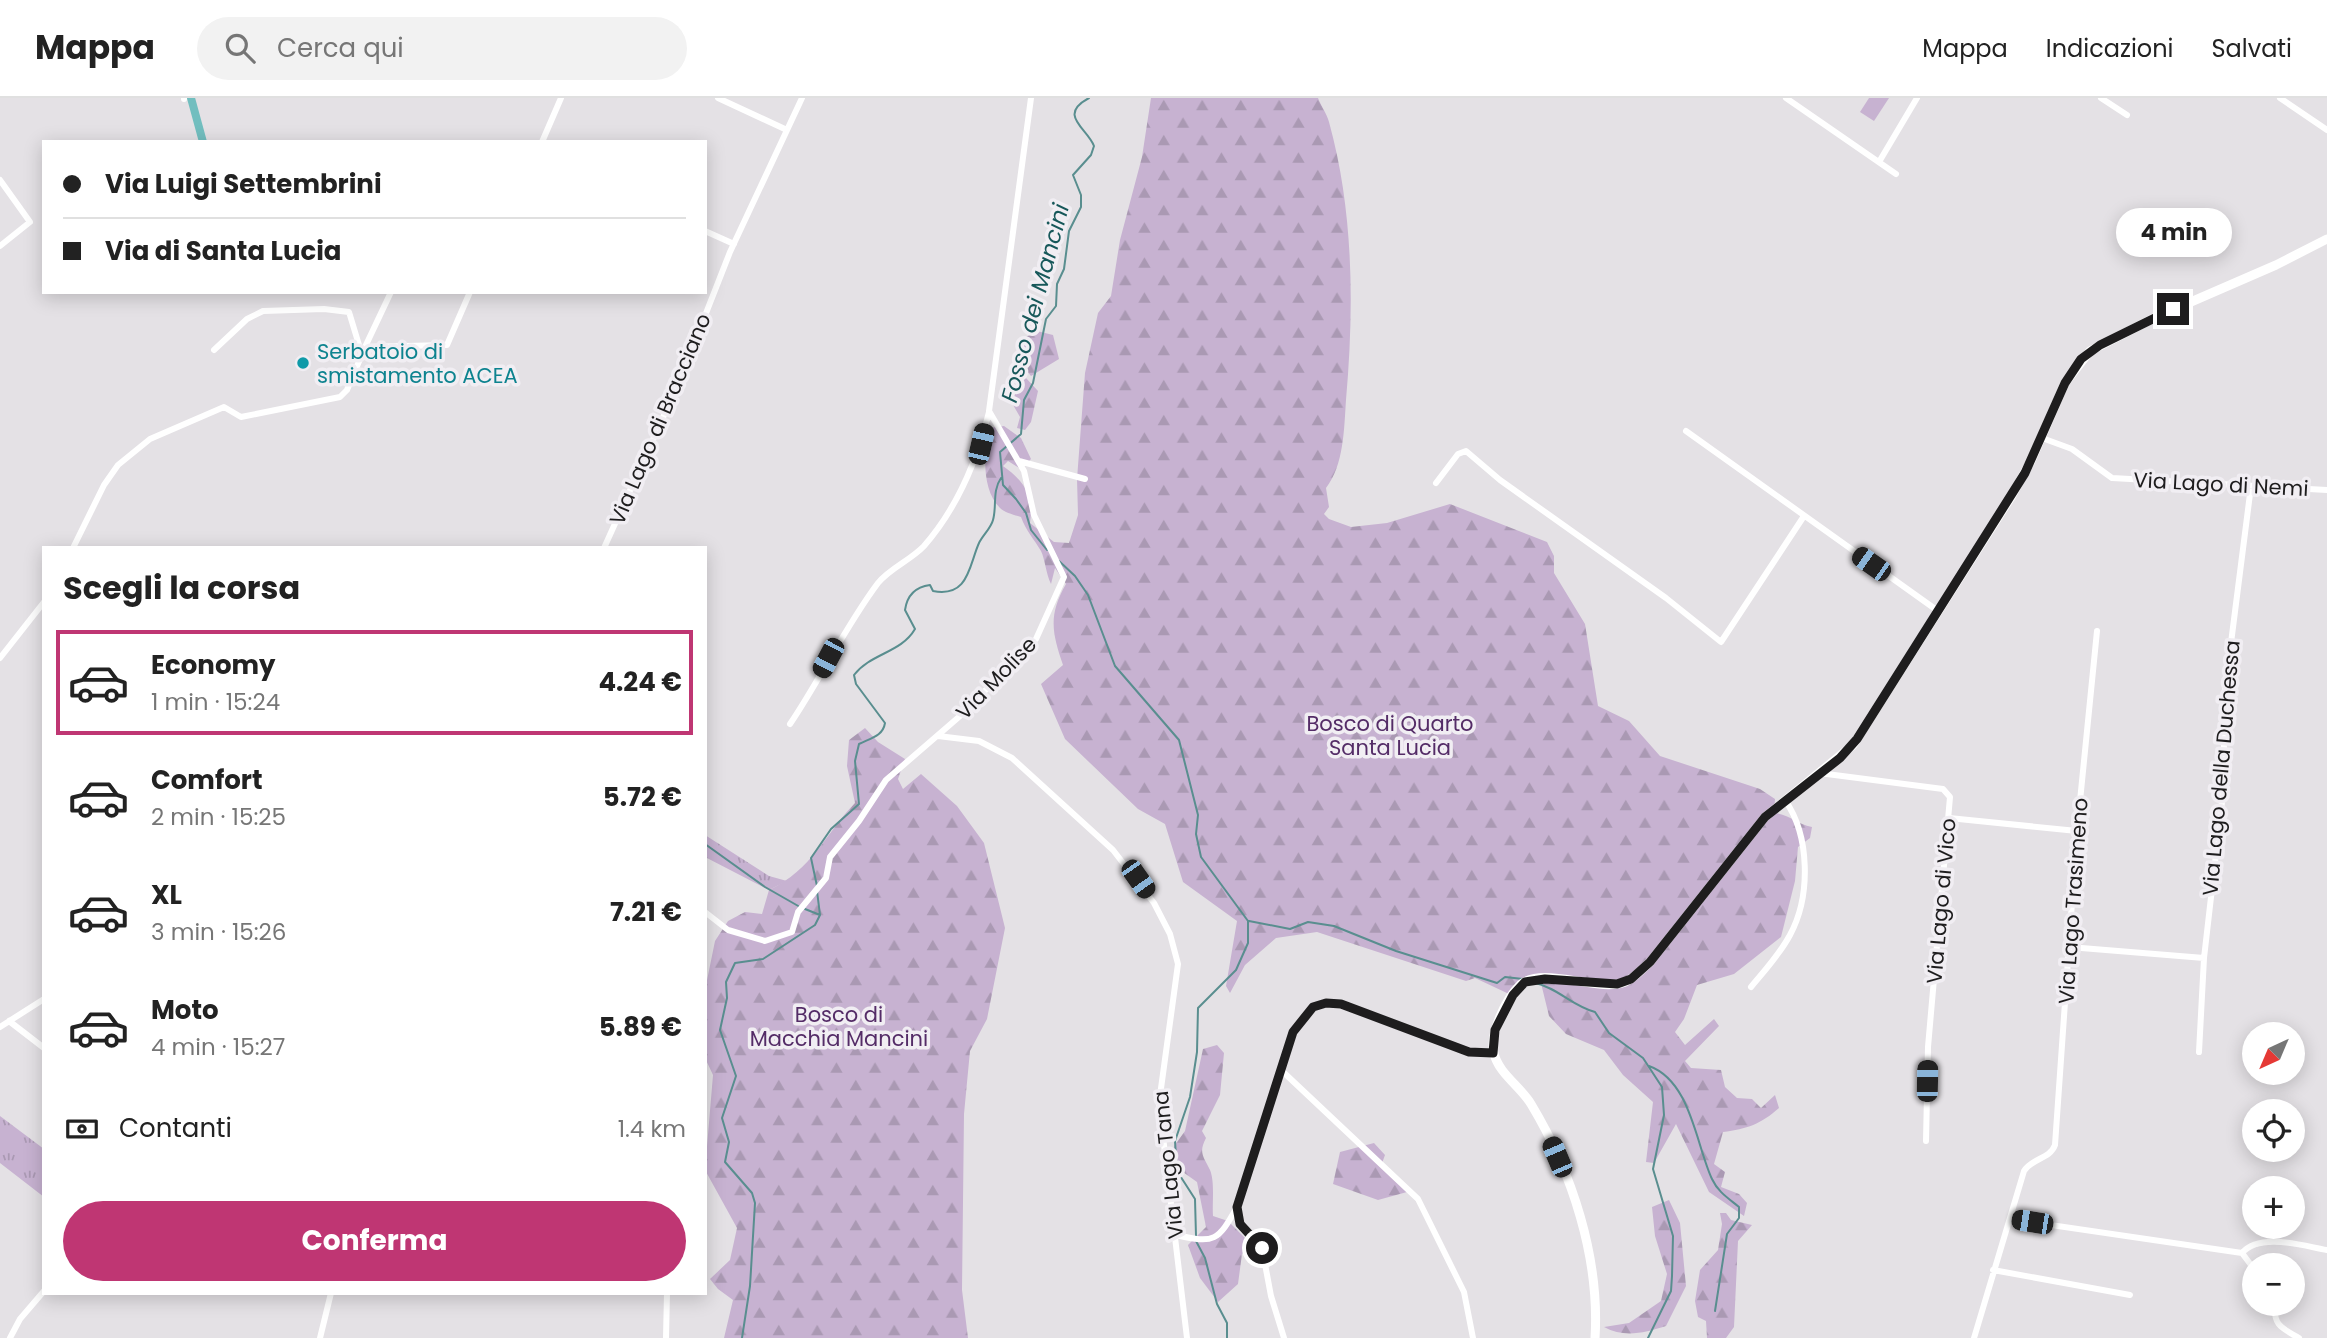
<!DOCTYPE html>
<html lang="it">
<head>
<meta charset="utf-8">
<style>
  :root { --surface:#fff; --page:#f2f2f2; --text:#222; --muted:#767676; --line:#e0e0e0; --accent:#bf3673 }
  body { margin:0; font-family:Poppins,sans-serif; background:var(--page); color:var(--text); height:100vh; display:flex; flex-direction:column; font-size:26px; white-space:nowrap }
  * { box-sizing:border-box; margin:0 }
  p { font-size:23px; color:var(--muted) }
  .icon { flex:none; width:38px; height:38px; fill:none; stroke:currentColor; stroke-width:2; stroke-linecap:round; stroke-linejoin:round }
  .map { position:relative; flex:1; overflow:hidden }
  .panel { position:absolute; left:42px; top:448px; width:665px; height:749px; display:flex; flex-direction:column; background:var(--surface); border-radius:0px; box-shadow:0 4px 18px #0003 }
  .panel>* { flex:none }
  .guide { position:absolute; left:42px; top:42px; width:665px; height:154px; border-radius:0px; box-shadow:0 4px 18px #0003; display:grid; align-content:center; height:154px; padding:0 21px; background:var(--surface) }
  .needle { width:46px; rotate:224deg }
  .buttons { position:absolute; left:2242px; top:924px; display:grid; gap:14px }
  .buttons a { display:grid; place-items:center; width:63px; height:63px; border-radius:50%; background:var(--surface); box-shadow:0 4px 18px #0003; font-size:35px }
  .end { position:absolute; width:32px; height:32px; margin:-16px; border:9px solid #1e1d1e; background:#fff; box-shadow:0 0 0 4px #fff }
  .from { border-radius:50% }
  .bubble { position:absolute; height:49px; border-radius:24px; background:var(--surface); box-shadow:0 4px 18px #0003; font-size:23px; font-weight:700; line-height:49px; text-align:center }
  .car { position:absolute; width:21px; height:42px; margin:-21px -10px; border-radius:9px; box-shadow:0 0 5px 2px #0007; background:linear-gradient(#222 24%,#8ab4d8 0 40%,#222 0 76%,#8ab4d8 0 86%,#222 0) }
  .guide b { display:flex; align-items:center; gap:24px; height:66px; font-size:26px }
  .guide b+b { border-top:2px solid var(--line) }
  .guide i { width:18px; height:18px; background:var(--text) }
  ul { padding:0; list-style:none }
  li { display:flex; align-items:center; gap:21px; height:105px; margin:0 14px 10px; padding:0 7px; border:4px solid transparent; border-radius:0px }
  li div { flex:1 }
  li b { display:block; font-size:26px }
  li em { font-style:normal; font-weight:700 }
  li.current { border-color:var(--accent) }
  li>.icon { width:63px; height:63px; stroke-width:1.5 }
  h2 { padding:0 21px; font-size:32px; line-height:84px }
  .pay { display:flex; align-items:center; gap:18px; height:77px; padding:0 21px; font-size:26px }
  .pay p { margin-inline-start:auto }
  .cta { display:flex; gap:14px; margin-top:auto; padding:14px 21px }
  .cta a { flex:1; height:80px; border-radius:42px; background:var(--accent); color:#fff; font-size:28px; font-weight:700; line-height:80px; text-align:center }
  header { display:flex; align-items:center; gap:42px; box-sizing:border-box; height:98px; padding:0 35px; background:var(--surface); border-bottom:2px solid var(--line) }
  header strong { font-size:33px }
  nav { display:flex; gap:38px; margin-inline-start:auto; font-size:24px }
  .search { width:490px; height:63px; background:var(--page); display:flex; align-items:center; gap:18px; box-sizing:border-box; padding:0 24px; border-radius:38px; color:var(--muted); font-size:26px }
  .map>svg:first-child { display:block }
  .grass { fill:url(#grass-tufts) }
  .forest { fill:url(#forest-firs) }
  .green { fill:#c7b2d1 }
  .lines { fill:none; stroke-linecap:round; stroke-linejoin:round }
  .stream { stroke:#598e8f; stroke-width:2 }
  .canal { stroke:#72bebf; stroke-width:8 }
  .street { stroke:#fff; stroke-width:6 }
  .secondary { stroke:#fff; stroke-width:9 }
  .route { stroke:#1e1d1e; stroke-width:9 }
  .culture-dot { fill:#0f9aa8; stroke:#f1eef3; stroke-width:2.5 }
  .labels { text-anchor:middle; dominant-baseline:central; stroke-width:7; stroke-linejoin:round; paint-order:stroke }
  .culture-label { font-size:21px; fill:#0d838f; stroke:#f1eef3; text-anchor:start }
  .street-label { font-size:21px; fill:#1e1d1e; stroke:#f1eef3 }
  .park-label { font-size:21px; fill:#542c67; stroke:#f1eef3 }
  .water-label { font-size:23px; font-style:italic; fill:#17585a; stroke:#f1eef3 }
</style>
</head>
<body>
<header>
<strong>Mappa</strong>
<div class="search"><svg class="icon" aria-label="search" viewBox="0 0 24 24"><circle cx="10" cy="10" r="6"/><path d="M15 15l6 6"/></svg>Cerca qui</div>
<nav><a>Mappa</a><a>Indicazioni</a><a>Salvati</a></nav>
</header>
<div class="map">
<svg width="2327" height="1240" viewBox="0 0 2327 1240">
  <defs>
    <pattern id="grass-tufts" width="24" height="20" patternUnits="userSpaceOnUse" patternTransform="scale(1.75)"><rect width="24" height="20" fill="#c7b2d1"/><path d="M3 7l-1-3M5 7V3M7 7l1-3M15 17l-1-3M17 17v-4M19 17l1-3" fill="none" stroke="#aa99b3"/></pattern>
    <pattern id="forest-firs" width="22" height="20" patternUnits="userSpaceOnUse" patternTransform="scale(1.75)"><rect width="22" height="20" fill="#c7b2d1"/><path d="M5 1l3.5 6h-7zM16 11l3.5 6h-7z" fill="#aa99b3"/></pattern>
  </defs>
  <rect width="100%" height="100%" fill="#e4e1e5"/>
  <path class="grass" d="M705 737 769 778 787 783 769 792 705 759Z
    M0 1018 44 1051V1099L0 1065Z"/>
  <path class="forest" d="M1151 0H1318C1321 8 1327 16 1329 24 1354 114 1354 211 1346 302 1344 331 1344 367 1326 390L1329 409 1324 416 1329 421 1351 429 1387 425 1450 406 1547 444 1554 458V475L1585 526 1598 608 1629 623 1660 658 1760 691 1775 701 1774 715C1789 716 1796 726 1812 729L1810 740 1798 749 1795 783 1781 839 1734 876 1697 887 1684 921 1675 934 1685 947 1714 921 1719 928 1685 963 1691 970 1721 972 1725 989 1737 1000 1752 1001 1761 1010 1775 997 1779 1010C1761 1026 1747 1031 1723 1034L1714 1066 1725 1074 1721 1089 1739 1096 1747 1105 1744 1118 1709 1094 1676 1026 1654 1065 1646 1064 1653 1004 1623 977 1604 952 1566 936 1549 918 1539 877 1509 896 1475 880 1466 883 1317 834 1276 840 1245 867 1230 895 1226 888 1237 823 1183 784 1165 726 1138 711 1065 641 1041 586 1063 567C1052 535 1048 517 1066 486L1055 470 1051 486C1046 476 1045 461 1041 453 1034 441 1026 433 1021 419 1015 417 1005 415 1000 410 981 391 984 354 989 330L1004 328 1021 340 1031 361 1021 371 1008 363 1003 368C1025 384 1034 397 1030 425L1054 444 1069 445 1078 417 1077 381 1085 275 1098 215 1111 198 1120 142 1142 59Z
    M1037 233 1053 237 1059 261 1031 278 1019 264 1026 239Z
    M1026 280 1038 293 1031 324 1025 332 1017 330 1020 319 1012 305 1015 290Z
    M865 630 878 644 905 661 898 681 903 691 921 676 957 708 984 745 1005 830 987 921 970 953 964 1016 962 1192 968 1240H724L733 1202 718 1191 710 1181 730 1162 737 1130 705 1072 713 977 705 960V892L715 843 728 823 745 814 762 816 769 792C813 771 824 737 855 705L847 668 849 642Z
    M1217 947 1224 955 1220 997 1202 1033 1206 1040C1198 1055 1204 1059 1210 1072 1215 1084 1212 1105 1213 1118L1228 1123 1251 1146 1242 1156 1238 1186 1218 1204 1200 1180 1188 1147 1206 1129 1197 1084 1173 1067 1174 1048 1185 1033 1203 951Z
    M1374 1045 1385 1057 1381 1068 1407 1094 1378 1102 1333 1086 1340 1054Z
    M1669 1102 1680 1125 1686 1188 1666 1228C1644 1235 1624 1240 1604 1229L1629 1225 1661 1203 1667 1176 1655 1138 1652 1109Z
    M1720 1115H1726L1731 1122 1752 1127 1738 1143 1734 1229 1726 1240H1707L1706 1223 1698 1219 1695 1203 1700 1172 1718 1152 1722 1126Z"/>
  <path class="green" d="M1869 0H1889L1874 23 1860 14Z"/>
  <g class="lines">
    <path class="stream" d="M1047 452 1031 432 1026 415 1016 401 1003 387 1000 354 1021 336 1024 302 1033 285 1046 221 1056 208 1057 186 1064 171 1069 133 1081 109V97L1073 77 1091 57 1094 48C1087 30 1057 17 1089 0
      M1059 463 1075 478 1088 497 1115 568 1179 642 1198 717 1196 736 1201 759 1248 823V845L1236 872 1198 910 1197 954 1190 999 1175 1043 1177 1073 1195 1101 1196 1138
      M705 746 765 789 800 809
      M817 788 811 760 831 731 859 706 855 663 859 646C871 640 883 638 885 625L856 586 854 577C871 555 901 555 915 531L905 512C907 498 915 489 930 487L933 493C969 500 969 467 979 445 983 437 991 430 993 422 997 408 992 393 1001 380
      M805 811 820 817
      M1249 823 1290 831 1308 824 1334 828 1396 853 1497 885 1505 879 1523 881
      M1535 885C1558 890 1572 908 1595 914L1609 935 1643 960 1662 989 1664 1017 1653 1071 1673 1138 1672 1178 1671 1193 1648 1240
      M1649 968C1691 983 1696 1047 1712 1081 1718 1094 1728 1100 1739 1109V1120L1727 1136 1715 1213
      M1196 1143 1205 1160 1217 1206 1227 1225V1240
      M742 1240 750 1188 755 1105 752 1095 725 1064 729 1044 722 1020 736 978 720 932 727 900 726 884 735 865 763 861 815 827 820 817 817 793"/>
    <path class="canal" d="M191 0 203 44"/>
    <path class="street" d="M184 0V1
      M718 0 787 32
      M1786 0 1896 76
      M2101 0 2127 17
      M2280 0 2327 32
      M542 44 561 0
      M1879 64 1917 0
      M0 82 30 124 0 148
      M705 133 734 146
      M365 249 391 194
      M214 252 247 221 263 213 324 211 349 214 359 247
      M1686 333 1938 513
      M2042 340 2072 351 2112 380 2327 392
      M1019 363 1085 381
      M1436 385 1458 356 1466 353 1500 382 1666 500 1721 544 1804 418
      M73 450 104 387 118 367 150 341 224 309 241 319 340 299 347 292 365 249 447 247 470 194
      M604 450 679 284 730 154 802 0
      M0 560 44 504
      M790 626C821 580 845 529 878 485 890 470 911 462 924 448 958 409 977 363 989 314
      M938 638 979 643 1012 660 1113 752 1154 805 1170 836 1178 866 1159 1005 1187 1240
      M1819 675 1943 691 1950 699 1928 949 1926 1043
      M1949 720 2077 733
      M705 814 728 832 765 843 792 834 798 814 826 780 830 759 859 723 886 682 960 618 1036 541 1064 479 1034 417 1024 373 989 313 1031 0
      M2069 849 2204 860
      M1751 889C1765 872 1780 856 1790 837 1811 798 1810 738 1785 702
      M9 923 44 950
      M0 929 44 901
      M2199 954 2204 860 2223 695 2225 592 2251 388
      M1280 971 1418 1101 1464 1194 1473 1240
      M1237 1110 1240 1126 1262 1150 1271 1198 1284 1240
      M2010 1121 2242 1155C2260 1134 2303 1148 2327 1152
      M1176 1137C1215 1146 1218 1143 1237 1109L1293 934 1313 909 1326 905 1341 906 1469 954 1494 955
      M2242 1155 2254 1171
      M1993 1172 2130 1197
      M2275 1206C2273 1228 2282 1230 2299 1240
      M10 1240 20 1221 44 1193
      M320 1240 331 1195
      M666 1240 667 1195
      M1974 1240 2024 1073C2032 1060 2050 1061 2055 1047L2077 733 2097 533"/>
    <path class="secondary" d="M1595 1240C1600 1160 1572 1074 1531 1006 1521 989 1498 975 1494 955 1489 936 1506 900 1520 887 1543 867 1598 895 1625 884 1635 880 1642 871 1650 864L1765 719 1853 647 2011 399 2031 363 2065 285 2090 253 2154 220 2276 167 2327 141"/>
  </g>
  <g class="lines">
    <path class="route" d="M1262 1150 1240 1126 1237 1109 1293 934 1313 909 1326 905 1341 906 1469 954 1493 955 1495 932 1513 897 1525 884 1545 881 1617 886 1631 881 1650 864 1765 719 1840 660 1857 641 2025 375 2065 285 2081 261 2100 247 2173 211"/>
  </g>
  <circle class="culture-dot" cx="303" cy="265" r="7"/>
  <g class="labels">
    <g class="culture-label">
      <text x="317" y="253">Serbatoio di<tspan x="317" dy="24">smistamento ACEA</tspan></text>
    </g>
    <g class="street-label">
      <text transform="translate(660 321) rotate(-67)">Via Lago di Bracciano</text>
      <text transform="translate(2221 386) rotate(3)">Via Lago di Nemi</text>
      <text transform="translate(996 580) rotate(-46)">Via Molise</text>
      <text transform="translate(2221 670) rotate(-85)">Via Lago della Duchessa</text>
      <text transform="translate(1941 803) rotate(-85)">Via Lago di Vico</text>
      <text transform="translate(2073 803) rotate(-86)">Via Lago Trasimeno</text>
      <text transform="translate(1168 1067) rotate(-96)">Via Lago Tana</text>
    </g>
    <g class="park-label">
      <text x="1390" y="625">Bosco di Quarto<tspan x="1390" dy="24">Santa Lucia</tspan></text>
      <text x="839" y="916">Bosco di<tspan x="839" dy="24">Macchia Mancini</tspan></text>
    </g>
    <g class="water-label">
      <text transform="translate(1035 205) rotate(-75)">Fosso dei Mancini</text>
    </g>
  </g>
</svg>
<div class="buttons">
<a><svg class="needle" viewBox="-14 -14 28 28"><path d="M0-13l5 13h-10z" fill="#e53935"/><path d="M0 13l5-13h-10z" fill="#767676"/></svg></a>
<a><svg class="icon" aria-label="locate" viewBox="0 0 24 24"><circle cx="12" cy="12" r="6"/><path d="M12 2v4M12 18v4M2 12h4M18 12h4"/></svg></a>
<a>+</a>
<a>−</a>
</div>
<i class="end from" style="left:1262px;top:1150px"></i>
<i class="end" style="left:2173px;top:211px"></i>
<div class="bubble" style="left:2116px;top:110px;width:116px">4 min</div>
<i class="car" style="left:981px;top:346px;rotate:13deg"></i>
<i class="car" style="left:1871px;top:466px;rotate:305deg"></i>
<i class="car" style="left:828px;top:560px;rotate:208deg"></i>
<i class="car" style="left:1138px;top:781px;rotate:145deg"></i>
<i class="car" style="left:1927px;top:983px;rotate:1deg"></i>
<i class="car" style="left:1557px;top:1059px;rotate:337deg"></i>
<i class="car" style="left:2032px;top:1124px;rotate:279deg"></i>
<div class="guide">
<b><i class="from"></i>Via Luigi Settembrini</b>
<b><i></i>Via di Santa Lucia</b>
</div>
<section class="panel">
<h2>Scegli la corsa</h2>
<ul>
<li class="current"><svg class="icon" aria-label="car" viewBox="0 0 24 24"><path d="M5 17H2v-5l4-1 3-4h7l3 4 3 1v5h-3M9 17h6M6 11h13"/><circle cx="7" cy="17" r="2"/><circle cx="17" cy="17" r="2"/></svg><div><b>Economy</b><p>1 min · 15:24</p></div><em>4.24 €</em></li>
<li><svg class="icon" aria-label="car" viewBox="0 0 24 24"><path d="M5 17H2v-5l4-1 3-4h7l3 4 3 1v5h-3M9 17h6M6 11h13"/><circle cx="7" cy="17" r="2"/><circle cx="17" cy="17" r="2"/></svg><div><b>Comfort</b><p>2 min · 15:25</p></div><em>5.72 €</em></li>
<li><svg class="icon" aria-label="car" viewBox="0 0 24 24"><path d="M5 17H2v-5l4-1 3-4h7l3 4 3 1v5h-3M9 17h6M6 11h13"/><circle cx="7" cy="17" r="2"/><circle cx="17" cy="17" r="2"/></svg><div><b>XL</b><p>3 min · 15:26</p></div><em>7.21 €</em></li>
<li><svg class="icon" aria-label="car" viewBox="0 0 24 24"><path d="M5 17H2v-5l4-1 3-4h7l3 4 3 1v5h-3M9 17h6M6 11h13"/><circle cx="7" cy="17" r="2"/><circle cx="17" cy="17" r="2"/></svg><div><b>Moto</b><p>4 min · 15:27</p></div><em>5.89 €</em></li>
</ul>
<div class="pay"><svg class="icon" aria-label="cash" viewBox="0 0 24 24"><path d="M3 7h18v10H3z"/><circle cx="12" cy="12" r="2"/></svg>Contanti<p>1.4 km</p></div>
<div class="cta"><a>Conferma</a></div>
</section>
</div>
</body>
</html>
